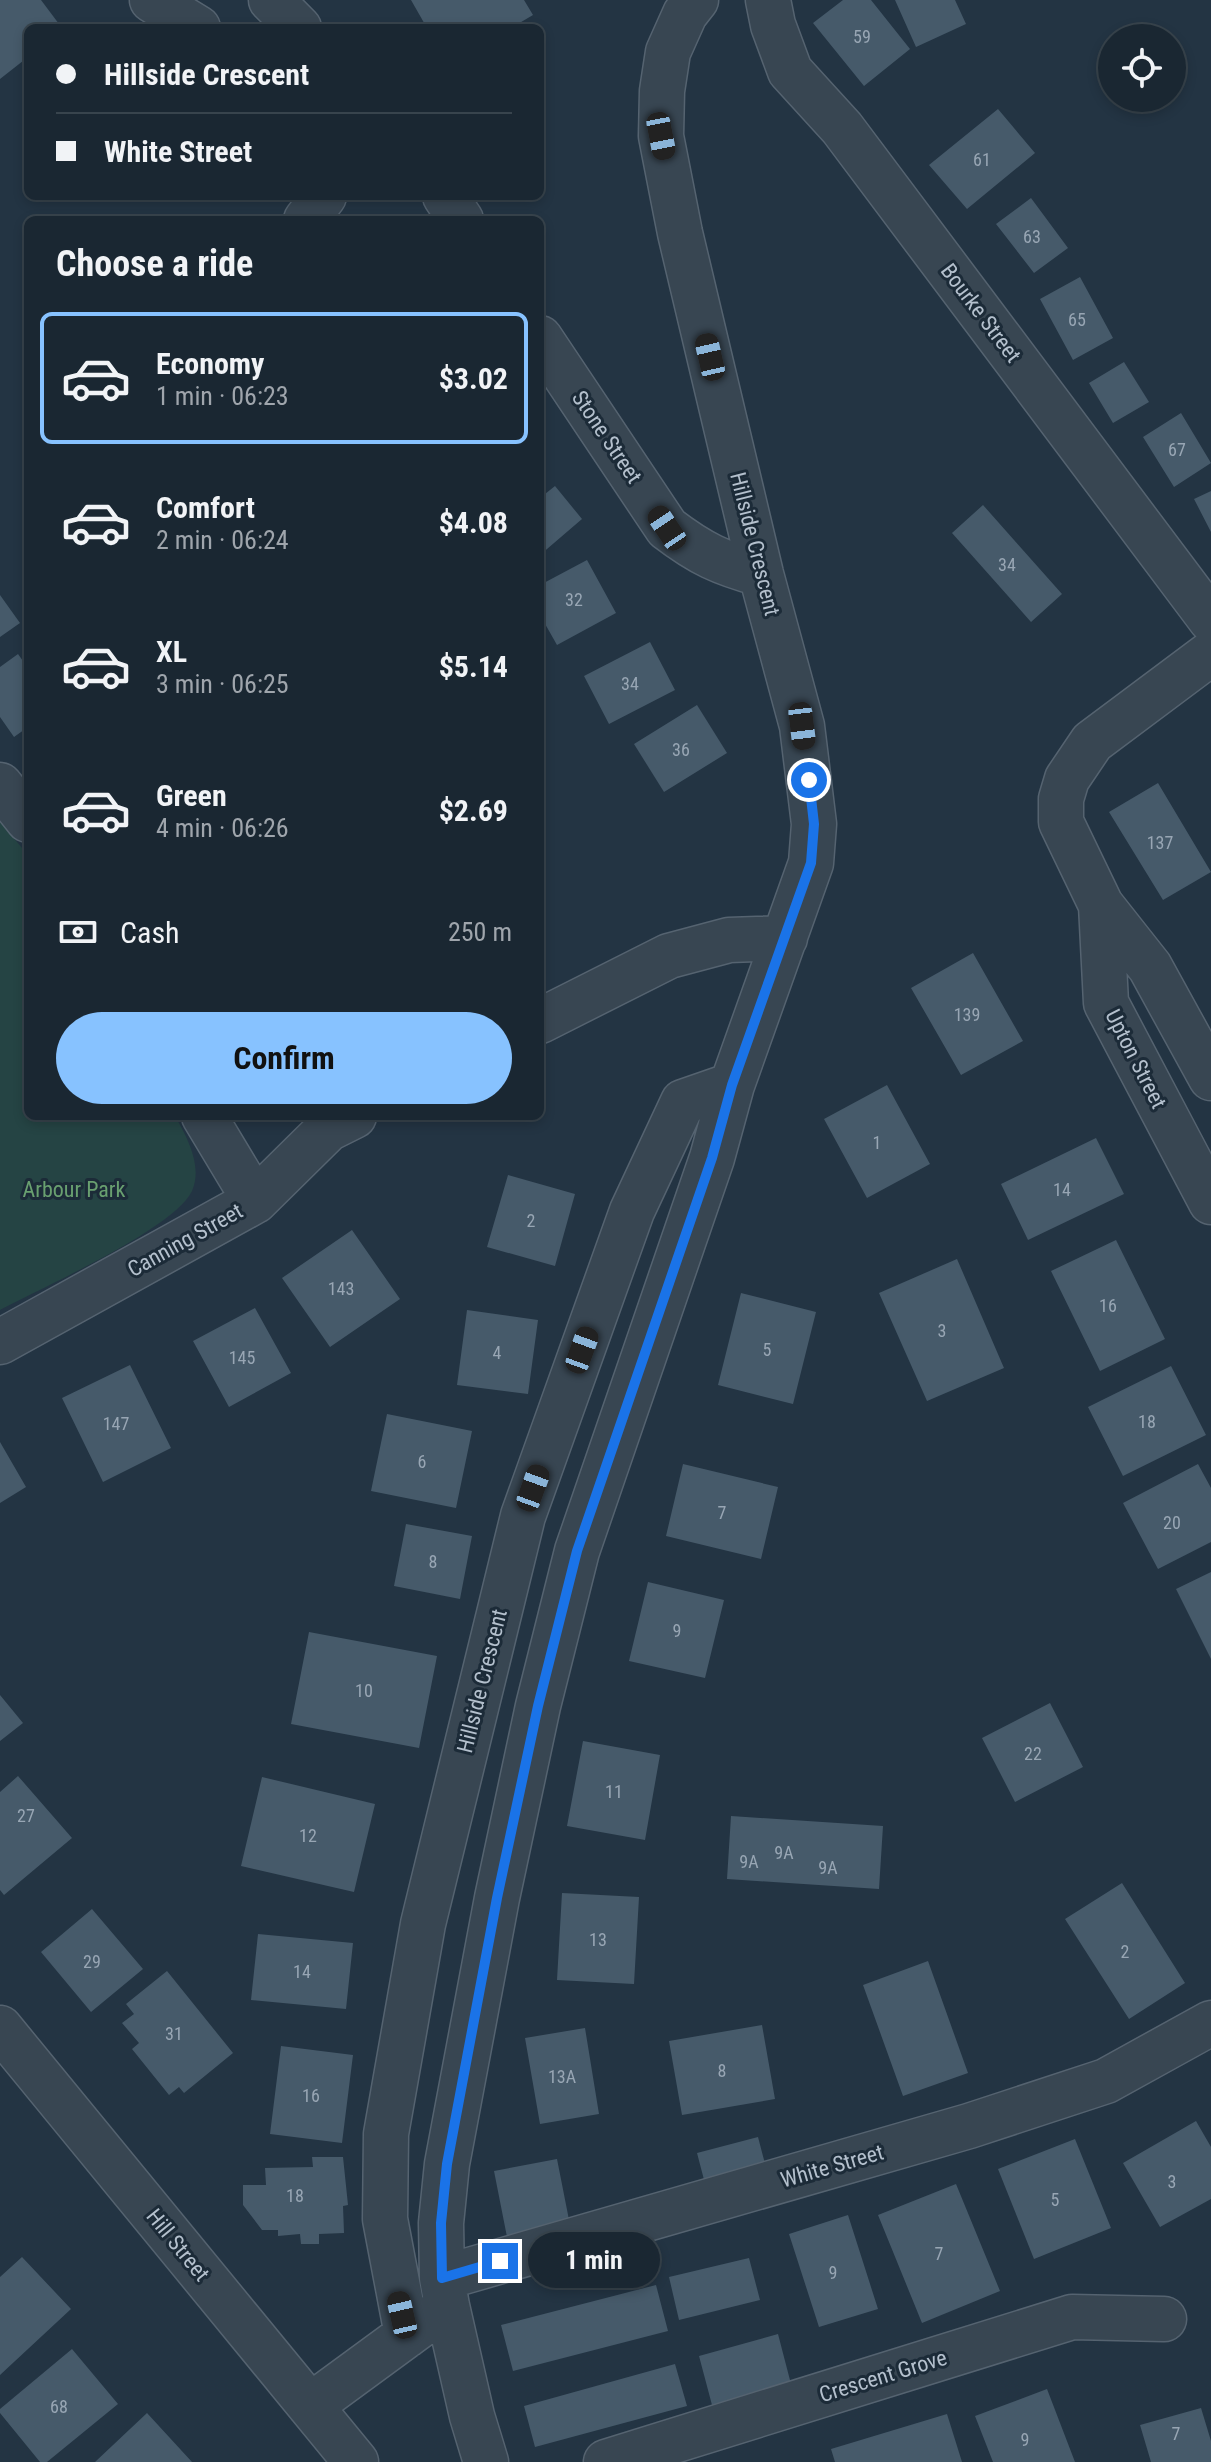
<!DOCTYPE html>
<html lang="en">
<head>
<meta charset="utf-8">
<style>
  :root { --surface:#1a2732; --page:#27333e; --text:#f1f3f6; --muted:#9fa5ac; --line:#38444d; --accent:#87c2ff }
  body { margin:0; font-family:"Roboto Condensed",sans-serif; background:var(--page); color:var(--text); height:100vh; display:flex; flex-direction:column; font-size:30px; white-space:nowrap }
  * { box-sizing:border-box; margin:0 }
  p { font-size:26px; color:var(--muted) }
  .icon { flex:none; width:44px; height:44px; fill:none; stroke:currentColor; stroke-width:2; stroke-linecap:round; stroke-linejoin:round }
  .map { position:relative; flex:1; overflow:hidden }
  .panel { position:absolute; left:24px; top:216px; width:520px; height:904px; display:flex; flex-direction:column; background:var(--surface); border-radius:12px; box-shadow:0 4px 12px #0003,0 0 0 2px var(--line) }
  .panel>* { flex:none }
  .banner { position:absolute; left:24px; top:24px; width:520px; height:176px; border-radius:12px; box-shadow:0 4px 12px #0003,0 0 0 2px var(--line); display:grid; align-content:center; height:176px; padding:0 32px; background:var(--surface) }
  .controls { position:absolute; left:1098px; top:24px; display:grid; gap:16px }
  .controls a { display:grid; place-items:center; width:88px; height:88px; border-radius:50%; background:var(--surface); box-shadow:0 4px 12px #0003,0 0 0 2px var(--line); font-size:40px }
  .end { position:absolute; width:36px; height:36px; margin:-18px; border:10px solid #1a73e8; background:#fff; box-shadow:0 0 0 4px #fff }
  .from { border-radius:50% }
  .bubble { position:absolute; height:56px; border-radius:28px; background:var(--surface); box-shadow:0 4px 12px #0003,0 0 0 2px var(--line); font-size:26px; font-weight:700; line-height:56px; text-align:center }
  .car { position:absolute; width:24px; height:48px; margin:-24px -12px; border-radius:10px; box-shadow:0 0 6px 2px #0007; background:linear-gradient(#222 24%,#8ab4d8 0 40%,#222 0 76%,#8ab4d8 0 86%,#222 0) }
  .banner b { display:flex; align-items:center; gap:28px; height:76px; font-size:30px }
  .banner b+b { border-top:2px solid var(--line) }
  .banner i { width:20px; height:20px; background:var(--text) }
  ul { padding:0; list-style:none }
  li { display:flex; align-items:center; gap:24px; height:132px; margin:0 16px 12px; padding:0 16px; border:4px solid transparent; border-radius:12px }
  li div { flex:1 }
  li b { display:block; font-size:30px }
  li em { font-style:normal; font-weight:700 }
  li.active { border-color:var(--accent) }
  li>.icon { width:72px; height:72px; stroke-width:1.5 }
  h2 { padding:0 32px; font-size:36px; line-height:96px }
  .pay { display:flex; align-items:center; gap:20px; height:88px; padding:0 32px; font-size:30px }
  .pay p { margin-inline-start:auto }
  .button { display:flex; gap:16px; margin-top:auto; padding:16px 32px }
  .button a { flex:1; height:92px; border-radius:48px; background:var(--accent); color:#111; font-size:32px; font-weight:700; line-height:92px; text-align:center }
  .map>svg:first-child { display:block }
  .green { fill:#254444 }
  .building { fill:#465a6a }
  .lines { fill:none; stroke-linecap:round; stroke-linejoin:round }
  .minor-casing { stroke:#556370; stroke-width:47 }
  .minor { stroke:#384652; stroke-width:44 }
  .route { stroke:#1a73e8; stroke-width:10 }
  .labels { text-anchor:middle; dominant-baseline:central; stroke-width:6; stroke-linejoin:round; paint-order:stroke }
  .number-label { font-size:18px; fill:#98a6b4 }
  .street-label { font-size:22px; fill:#b4c0cd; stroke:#1c2b38 }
  .park-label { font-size:22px; fill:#69a070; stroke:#1c2b38 }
</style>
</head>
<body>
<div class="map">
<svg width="1211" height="2462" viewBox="0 0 1211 2462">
  <rect width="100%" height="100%" fill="#233443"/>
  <path class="green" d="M0 822 28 855V1116H175C187 1137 203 1166 192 1191 174 1229 41 1288 0 1310Z"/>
  <path class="building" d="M0 0H41L62 28H28V57L0 79Z
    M411 0H524L533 15 511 28H427Z
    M843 0H871L910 49 864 86 813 23Z
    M895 0H955L966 24 916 47Z
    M998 109 1035 153 967 209 929 165Z
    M1031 198 1068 248 1034 273 996 224Z
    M1080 277 1113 338 1073 360 1040 299Z
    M1124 362 1149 402 1113 423 1089 383Z
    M1181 413 1211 463 1174 487 1143 437Z
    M555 486 582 519 540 555V498Z
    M1211 491V532L1194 499Z
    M983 505 1062 594 1031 622 952 533Z
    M587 560 616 613 557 645 540 615V585Z
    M0 595 20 623 0 637Z
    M650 642 675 690 609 724 584 676Z
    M18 654 28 668V727L14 737 0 717V667Z
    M697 705 727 753 664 792 634 744Z
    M1158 783 1211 872 1163 900 1109 812Z
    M973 953 1023 1041 961 1075 911 988Z
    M887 1085 930 1164 867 1198 824 1119Z
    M1096 1138 1124 1194 1028 1240 1001 1184Z
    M508 1175 575 1194 555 1266 487 1247Z
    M352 1230 400 1299 330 1347 282 1278Z
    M1116 1240 1165 1339 1100 1371 1051 1271Z
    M957 1259 1004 1368 927 1401 879 1293Z
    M741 1293 816 1312 793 1404 718 1385Z
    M255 1308 291 1373 229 1407 193 1341Z
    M467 1310 538 1320 528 1394 457 1385Z
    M130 1365 171 1448 103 1482 62 1398Z
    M1171 1366 1206 1435 1123 1476 1088 1407Z
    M387 1414 472 1431 456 1508 371 1491Z
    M0 1442 26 1487 0 1503Z
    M683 1464 778 1487 761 1559 666 1536Z
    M1198 1464 1211 1488V1542L1158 1569 1123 1503Z
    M406 1524 472 1536 460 1599 394 1586Z
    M1211 1572V1659L1176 1589Z
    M648 1582 724 1600 705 1678 629 1661Z
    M309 1632 437 1656 419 1748 291 1724Z
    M0 1695 23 1723 0 1741Z
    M1050 1703 1083 1767 1015 1802 982 1738Z
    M583 1741 660 1755 645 1840 567 1826Z
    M18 1776 72 1838 4 1895 0 1890V1792Z
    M262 1777 375 1804 354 1892 241 1866Z
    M731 1816 883 1826 879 1889 727 1879Z
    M1122 1883 1185 1983 1129 2019 1065 1919Z
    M562 1893 639 1897 634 1984 557 1980Z
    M92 1909 143 1969 91 2012 41 1952Z
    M258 1934 353 1943 346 2009 251 2000Z
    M928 1961 968 2073 903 2096 863 1985Z
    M167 1971 233 2053 184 2093 179 2087 169 2095 132 2049 139 2043 122 2023 134 2014 126 2004Z
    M762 2025 775 2099 682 2115 669 2041Z
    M585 2028 599 2114 540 2124 525 2038Z
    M281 2046 353 2055 342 2143 270 2134Z
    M1196 2121 1211 2147V2199L1160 2227 1123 2163Z
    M758 2137 769 2179 708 2195 697 2153Z
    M1075 2139 1111 2228 1034 2259 998 2169Z
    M312 2157H343L348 2205 343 2206 344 2233 319 2234V2244H301L300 2234 278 2236V2230H262L243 2205V2185H266L265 2168 313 2167Z
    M557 2159 570 2225 507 2237 494 2171Z
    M956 2184 1000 2291 922 2323 878 2215Z
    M848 2215 878 2309 819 2327 789 2234Z
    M22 2257 71 2309 0 2375V2277Z
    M749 2258 760 2300 679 2320 669 2277Z
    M656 2285 668 2331 513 2371 501 2325Z
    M778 2334 791 2384 712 2405 699 2356Z
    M72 2349 118 2404 47 2462H40L0 2413V2409Z
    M675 2364 687 2406 535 2447 524 2406Z
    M1047 2389 1075 2462H993L975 2416Z
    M1201 2408 1211 2441V2462H1151L1140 2425Z
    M147 2413 192 2462H95Z
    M947 2414 962 2462H835L831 2449Z"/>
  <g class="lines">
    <g class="minor-casing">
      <path id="minor" d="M152 0 198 28
        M271 0 299 28
        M768 0 773 25 790 71 842 128 1211 620
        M445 196 461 220
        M306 220 324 196
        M540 338 667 528C701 554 721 563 761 574
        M1211 653 1092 742 1067 779 1061 799V822L1101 905 1150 967 1211 1078
        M0 785 28 820
        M1101 905 1106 1003 1211 1202
        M540 1021 669 956 729 940 785 938
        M204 1116 255 1201
        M0 1342 255 1201 328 1129 354 1116
        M0 2028 356 2462
        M442 2278 969 2126 1106 2081 1211 2023
        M407 2335 385 2219 386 2134 423 1924 523 1516 632 1211 683 1102 732 1085
        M310 2406 430 2318
        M486 2462 472 2416 447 2306 442 2278 441 2223 447 2164 497 1898 538 1706 577 1551 712 1158 732 1085 811 863 814 824 802 726 761 574 680 233 661 136 662 91 668 52 685 14 696 0
        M606 2462 1072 2317 1164 2319"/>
    </g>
    <use href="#minor" class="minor"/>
  </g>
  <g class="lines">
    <path class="route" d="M500 2261 442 2278 441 2223 447 2164 497 1898 538 1706 577 1551 712 1158 732 1085 811 863 814 824 809 780"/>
  </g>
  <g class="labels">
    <g class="number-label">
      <text x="862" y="36">59</text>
      <text x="982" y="159">61</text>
      <text x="1032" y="236">63</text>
      <text x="1077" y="319">65</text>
      <text x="1177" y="449">67</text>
      <text x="1007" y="564">34</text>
      <text x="574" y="599">32</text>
      <text x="630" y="683">34</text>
      <text x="681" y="749">36</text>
      <text x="1160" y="842">137</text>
      <text x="967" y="1014">139</text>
      <text x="877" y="1142">1</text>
      <text x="1062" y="1189">14</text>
      <text x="531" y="1220">2</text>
      <text x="341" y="1288">143</text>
      <text x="1108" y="1305">16</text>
      <text x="942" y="1330">3</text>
      <text x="767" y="1349">5</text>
      <text x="497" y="1352">4</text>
      <text x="242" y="1357">145</text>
      <text x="1147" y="1421">18</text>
      <text x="116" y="1423">147</text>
      <text x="422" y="1461">6</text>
      <text x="722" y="1512">7</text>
      <text x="1172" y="1522">20</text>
      <text x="433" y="1561">8</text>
      <text x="677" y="1630">9</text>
      <text x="364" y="1690">10</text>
      <text x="1033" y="1753">22</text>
      <text x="614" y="1791">11</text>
      <text x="26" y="1815">27</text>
      <text x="308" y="1835">12</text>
      <text x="784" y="1852">9A</text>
      <text x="749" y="1861">9A</text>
      <text x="828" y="1867">9A</text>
      <text x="598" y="1939">13</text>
      <text x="1125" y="1951">2</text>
      <text x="92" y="1961">29</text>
      <text x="302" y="1971">14</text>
      <text x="174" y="2033">31</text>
      <text x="722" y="2070">8</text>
      <text x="562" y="2076">13A</text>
      <text x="311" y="2095">16</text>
      <text x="1172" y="2181">3</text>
      <text x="295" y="2195">18</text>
      <text x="1055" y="2199">5</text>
      <text x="939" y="2253">7</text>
      <text x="833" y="2272">9</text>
      <text x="59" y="2406">68</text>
      <text x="1176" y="2433">7</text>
      <text x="1025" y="2439">9</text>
    </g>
    <g class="street-label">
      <text transform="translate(981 313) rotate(53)">Bourke Street</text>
      <text transform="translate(607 437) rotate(56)">Stone Street</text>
      <text transform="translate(755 544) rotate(76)">Hillside Crescent</text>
      <text transform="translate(1136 1059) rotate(63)">Upton Street</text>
      <text transform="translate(185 1240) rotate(-29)">Canning Street</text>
      <text transform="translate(482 1681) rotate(-76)">Hillside Crescent</text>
      <text transform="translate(832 2166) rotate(-16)">White Street</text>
      <text transform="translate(178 2245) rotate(51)">Hill Street</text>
      <text transform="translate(883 2376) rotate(-17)">Crescent Grove</text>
    </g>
    <g class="park-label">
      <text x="74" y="1189">Arbour Park</text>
    </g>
  </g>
</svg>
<div class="controls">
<a><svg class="icon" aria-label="locate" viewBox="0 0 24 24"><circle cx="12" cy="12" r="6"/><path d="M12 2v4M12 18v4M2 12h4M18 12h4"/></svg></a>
</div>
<i class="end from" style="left:809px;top:780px"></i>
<i class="end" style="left:500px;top:2261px"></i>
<div class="bubble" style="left:528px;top:2232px;width:132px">1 min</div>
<i class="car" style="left:661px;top:136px;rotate:169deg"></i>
<i class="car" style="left:710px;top:357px;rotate:347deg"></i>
<i class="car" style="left:667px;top:528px;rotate:326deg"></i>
<i class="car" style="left:802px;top:726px;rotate:173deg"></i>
<i class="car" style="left:582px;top:1350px;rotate:20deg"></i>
<i class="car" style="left:533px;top:1488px;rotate:20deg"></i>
<i class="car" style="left:402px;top:2315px;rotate:347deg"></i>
<div class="banner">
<b><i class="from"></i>Hillside Crescent</b>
<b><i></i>White Street</b>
</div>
<section class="panel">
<h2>Choose a ride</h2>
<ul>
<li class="active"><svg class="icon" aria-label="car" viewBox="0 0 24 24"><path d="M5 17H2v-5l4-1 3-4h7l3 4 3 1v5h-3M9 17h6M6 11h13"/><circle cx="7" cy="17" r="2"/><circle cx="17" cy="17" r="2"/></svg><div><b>Economy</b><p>1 min · 06:23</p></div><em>$3.02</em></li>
<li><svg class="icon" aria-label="car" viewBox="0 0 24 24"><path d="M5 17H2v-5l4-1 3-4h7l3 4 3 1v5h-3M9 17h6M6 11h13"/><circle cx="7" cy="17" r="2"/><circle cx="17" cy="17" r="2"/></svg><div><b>Comfort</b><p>2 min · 06:24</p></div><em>$4.08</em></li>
<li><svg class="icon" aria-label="car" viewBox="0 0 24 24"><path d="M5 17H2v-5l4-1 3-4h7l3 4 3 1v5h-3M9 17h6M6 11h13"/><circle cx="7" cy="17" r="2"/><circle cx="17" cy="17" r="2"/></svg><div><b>XL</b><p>3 min · 06:25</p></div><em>$5.14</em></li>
<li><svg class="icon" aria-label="car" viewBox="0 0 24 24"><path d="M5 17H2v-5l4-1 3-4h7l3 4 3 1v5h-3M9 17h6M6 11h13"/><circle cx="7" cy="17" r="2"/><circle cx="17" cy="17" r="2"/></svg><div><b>Green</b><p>4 min · 06:26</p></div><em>$2.69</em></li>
</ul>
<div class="pay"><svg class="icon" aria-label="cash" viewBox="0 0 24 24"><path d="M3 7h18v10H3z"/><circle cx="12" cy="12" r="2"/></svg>Cash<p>250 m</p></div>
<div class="button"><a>Confirm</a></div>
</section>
</div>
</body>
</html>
